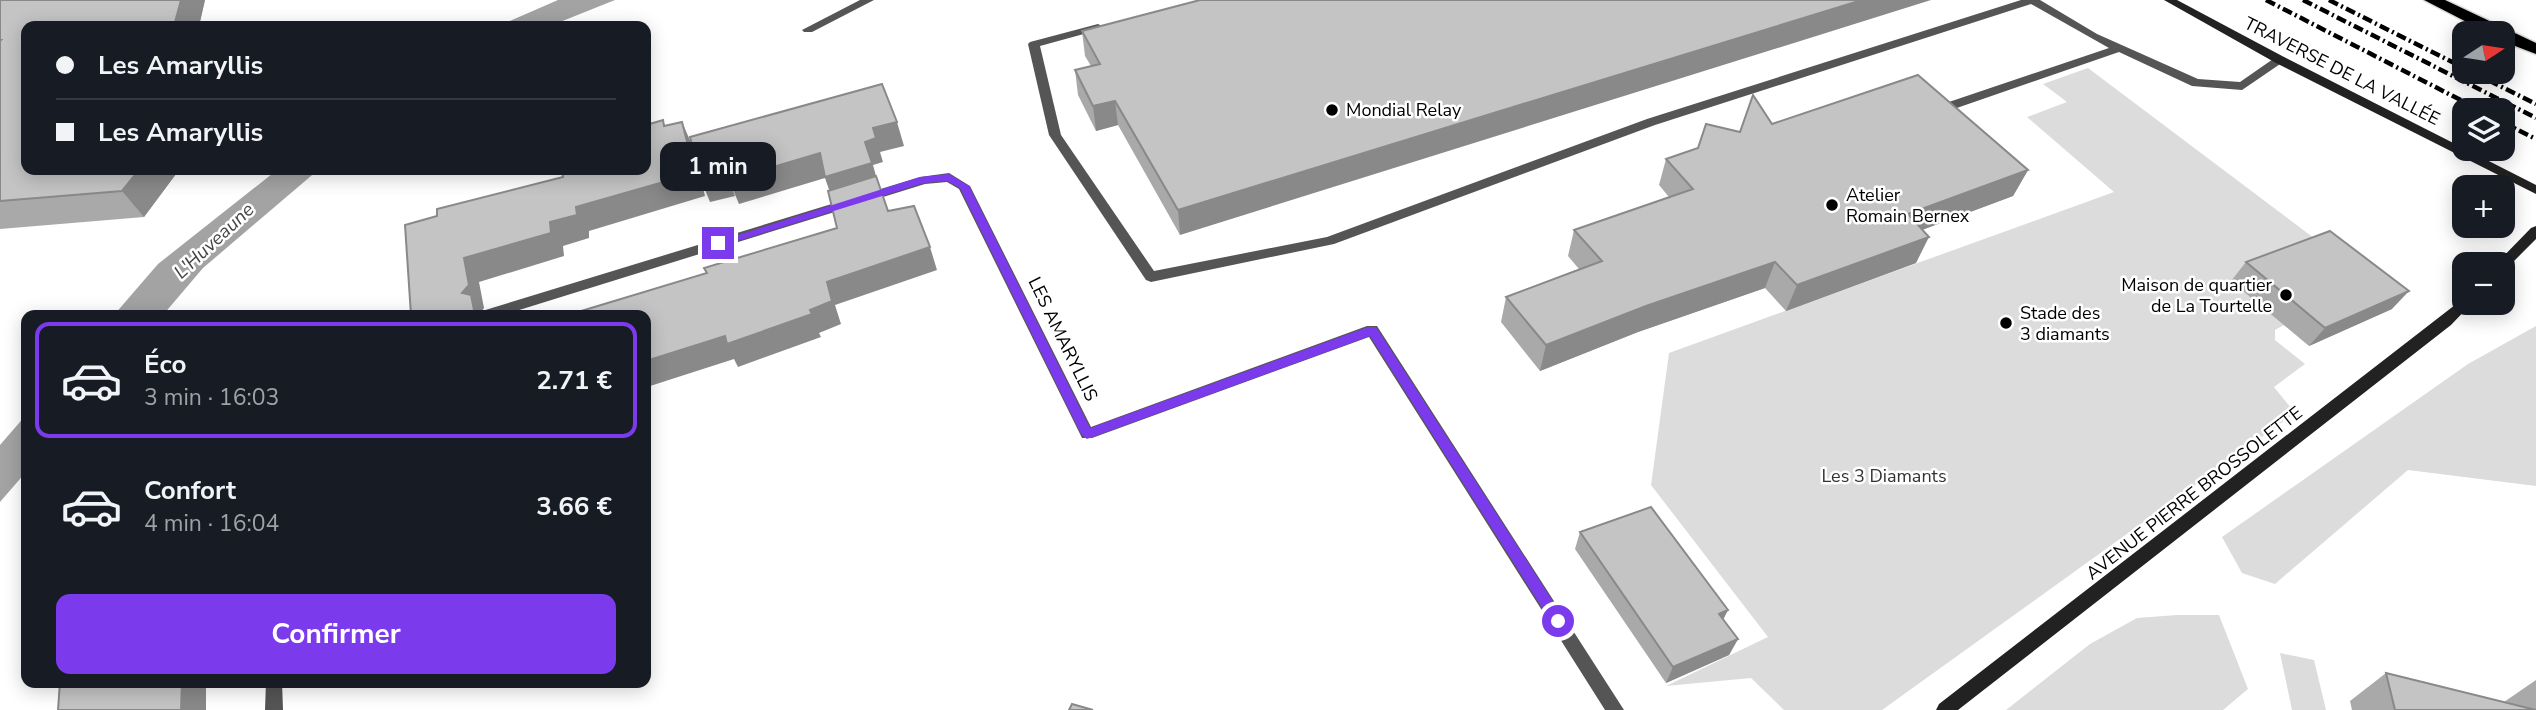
<!DOCTYPE html>
<html lang="fr">
<head>
<meta charset="utf-8">
<style>
  :root { --surface:#171b24; --page:#242831; --text:#f1f3f6; --muted:#9ea1a6; --line:#363941; --accent:#7c3aed }
  body { margin:0; font-family:"Nunito Sans",sans-serif; background:var(--page); color:var(--text); height:100vh; display:flex; flex-direction:column; font-size:26px; white-space:nowrap }
  * { box-sizing:border-box; margin:0 }
  p { font-size:23px; color:var(--muted) }
  .icon { flex:none; width:38px; height:38px; fill:none; stroke:currentColor; stroke-width:2; stroke-linecap:round; stroke-linejoin:round }
  .map { position:relative; flex:1; overflow:hidden }
  .panel { position:absolute; left:21px; top:310px; width:630px; height:378px; display:flex; flex-direction:column; background:var(--surface); border-radius:14px; box-shadow:0 4px 18px #0003 }
  .panel>* { flex:none }
  .hud { position:absolute; left:21px; top:21px; width:630px; height:154px; border-radius:14px; box-shadow:0 4px 18px #0003; display:grid; align-content:center; height:154px; padding:0 35px; background:var(--surface) }
  .needle { width:46px; rotate:78deg }
  .fabs { position:absolute; left:2452px; top:21px; display:grid; gap:14px }
  .fabs a { display:grid; place-items:center; width:63px; height:63px; border-radius:14px; background:var(--surface); box-shadow:0 4px 18px #0003; font-size:35px }
  .end { position:absolute; width:32px; height:32px; margin:-16px; border:9px solid #7c3aed; background:#fff; box-shadow:0 0 0 4px #fff }
  .from { border-radius:50% }
  .bubble { position:absolute; height:49px; border-radius:14px; background:var(--surface); box-shadow:0 4px 18px #0003; font-size:23px; font-weight:700; line-height:49px; text-align:center }
  .hud b { display:flex; align-items:center; gap:24px; height:66px; font-size:26px }
  .hud b+b { border-top:2px solid var(--line) }
  .hud i { width:18px; height:18px; background:var(--text) }
  ul { padding:12px 0 0; list-style:none }
  li { display:flex; align-items:center; gap:21px; height:116px; margin:0 14px 10px; padding:0 21px; border:4px solid transparent; border-radius:14px }
  li div { flex:1 }
  li b { display:block; font-size:26px }
  li em { font-style:normal; font-weight:700 }
  li.active { border-color:var(--accent) }
  li>.icon { width:63px; height:63px; stroke-width:1.5 }
  .button { display:flex; gap:14px; margin-top:auto; padding:14px 35px }
  .button a { flex:1; height:80px; border-radius:14px; background:var(--accent); color:#fff; font-size:28px; font-weight:700; line-height:80px; text-align:center }
  .map>svg:first-child { display:block }
  .green { fill:#dcdcdc }
  .water { fill:#a3a3a3 }
  .lines { fill:none; stroke-linecap:round; stroke-linejoin:round }
  .highway-casing { stroke:#dbdbdb; stroke-width:3 }
  .lane { fill:#555; fill-rule:evenodd }
  .street { fill:#555; fill-rule:evenodd }
  .secondary { fill:#222; fill-rule:evenodd }
  .highway { fill:#000; fill-rule:evenodd }
  .rail { stroke:#000; stroke-width:4.5; stroke-dasharray:10 3.5 2 3.5; stroke-linecap:butt }
  .wall { fill:#a9a9a9 }
  .shaded-wall { fill:#898989 }
  .building { fill:#c4c4c4; stroke:#898989; stroke-width:2 }
  .route { fill:#7c3aed }
  .poi-dot { fill:#000; stroke:#fff; stroke-width:2.5 }
  .labels { text-anchor:middle; dominant-baseline:central; stroke-width:5; stroke-linejoin:round; paint-order:stroke }
  .street-label { font-size:18px; fill:#000; stroke:#fff }
  .poi-label { font-size:18px; fill:#000; stroke:#fff; text-anchor:start }
  .park-label { font-size:18px; fill:#333; stroke:#fff }
  .water-label { font-size:19px; font-style:italic; fill:#444; stroke:#fff }
</style>
</head>
<body>
<div class="map">
<svg width="2536" height="710" viewBox="0 0 2536 710">
  <rect width="100%" height="100%" fill="#fff"/>
  <path class="green" d="M2088 68 2322 244 2232 281 2284 325 2275 330V340L2305 364 2274 387 2295 413 1882 710H1784L1751 678 1666 686 1768 637 1651 485 1669 353 2114 192 2027 117 2067 102 2043 84Z
    M2536 326V486L2408 470 2275 584 2242 573 2222 537 2468 364Z
    M2177 615H2219L2248 689 2223 710H2006L2090 644 2137 618Z
    M2280 653 2314 660 2326 710H2292Z"/>
  <path class="water" d="M558 0H615L550 26H498Z
    M277 170H318L203 268 163 315H114L158 264Z
    M26 415V472L0 502V445Z"/>
  <g class="lines">
    <g class="highway-casing">
      <path id="highway" d="M2424 0H2445L2536 43V54L2502 41V33H2488Z"/>
    </g>
    <path class="lane" d="M860 0H874L812 32H804L802 30Z
      M2021 0H2040L2097 34 2198 79 2240 82 2276 57H2284L2286 60 2242 90 2192 86 2119 52 1951 110H1943V104L2109 48 2031 4 1655 125 1334 244 1151 282 1146 280 1049 135 1028 44 1030 42 1098 24 1104 27 1102 29 1040 46 1061 135 1154 271 1327 237 1647 119Z"/>
    <path class="street" d="M949 173 970 186 1091 427 1367 326H1377L1624 710H1605L1369 337 1092 438H1082L959 189 947 182 925 184 503 315H480L482 311 920 177Z
      M266 682H282L283 710H265Z"/>
    <path class="secondary" d="M2164 0H2177L2284 57 2536 185V194L2276 63Z
      M2536 226V239L2507 268 2502 270V264H2496L2531 228Z
      M2464 298V303H2472L2451 325 1958 710H1936L1939 704Z"/>
    <use href="#highway" class="highway"/>
    <path class="rail" d="M2266 0 2480 110
      M2303 0 2536 118
      M2329 0 2464 68
      M2472 72 2536 104
      M2502 122 2536 139"/>
  </g>
  <path class="wall" d="M0 0H205L199 26H26L179 170 144 217 0 229Z
    M1200 0 1180 235 1118 125 1096 131 1078 95 1075 70 1091 66 1085 56 1082 31Z
    M1772 124 2028 170 2013 196 1922 230 1916 263 1786 311 1765 288 1638 332 1540 371 1501 322 1506 297 1579 269 1568 256 1574 230 1669 197 1659 185 1666 159 1698 148 1740 132Z
    M2246 262 2392 309 2309 346 2231 281Z
    M1580 532 1723 619 1738 639 1729 655 1666 683 1575 549Z
    M2386 673 2504 702 2536 680V710H2352L2350 701Z"/>
  <path class="shaded-wall" d="M181 0H205L199 26H174Z
    M1862 0H1931L1180 235 1178 210Z
    M1115 101 1118 125 1096 131 1093 106Z
    M682 122 692 145 726 172 735 196 710 202 701 180 705 196 589 231V238L563 246 564 256 479 282 484 308 482 311 484 315H475L462 293 464 258 550 222 576 207Z
    M897 122 904 146 880 152 883 162 873 165 879 187 833 201 825 178 739 204 729 180 820 153 865 142 873 128Z
    M139 170H179L144 217 122 191Z
    M2028 170 2013 196 1895 240 1908 214Z
    M1929 237 1916 263 1786 311 1797 285Z
    M930 247 937 270 835 305 841 324 819 333 821 337 738 367 734 359 647 387 648 391 646 392V361L810 310 827 282Z
    M1775 262 1765 288 1638 332 1540 371 1546 345 1646 306Z
    M2409 291 2392 309 2309 346 2325 328Z
    M1728 610 1720 626 1719 614Z
    M1738 639 1729 655 1666 683 1673 667Z
    M182 682H206V710H181Z"/>
  <path class="building" d="M0 0H181L174 26H26V170H139L122 191 0 201V41L1 40H0Z
    M1200 0H1862L1178 210 1115 101 1093 106 1075 70 1100 64 1082 31Z
    M1918 75 2028 170 1908 214 1929 237 1797 285 1775 262 1646 306 1546 345 1506 297 1602 261 1574 230 1693 189 1666 159 1698 148 1706 124 1740 132 1753 95 1772 124Z
    M882 84 897 122 873 128 876 138 865 142 872 163 825 177 820 153 729 180 726 172 700 178 690 137Z
    M663 120 664 126 682 122 695 173 576 207 577 215 550 222 551 233 464 258 469 285 462 293 471 295 475 315H411L405 225 437 216V209L563 177 562 170H646V125Z
    M876 176 888 211 914 206 930 247 827 282 832 301 810 310 812 314 727 344 725 336 646 361V315H568L707 273 704 268 837 228 828 191Z
    M2330 231 2409 291 2325 328 2246 262Z
    M1651 507 1728 610 1719 614 1738 639 1673 667 1580 532Z
    M2386 673 2536 710H2395Z
    M60 682H182L181 710H58Z
    M1072 704 1093 710H1069Z"/>
  <path class="route" d="M949 174 969 186 1090 428 1368 327H1376L1563 617V625H1553L1370 336 1087 439 1081 434 960 188 947 181 924 183 718 247 713 243 920 177Z"/>
  <g class="poi-dot">
    <circle cx="1332" cy="110" r="7"/>
    <circle cx="1832" cy="205" r="7"/>
    <circle cx="2286" cy="295" r="7"/>
    <circle cx="2006" cy="323" r="7"/>
  </g>
  <g class="labels">
    <g class="street-label">
      <text transform="translate(2342 71) rotate(27)">TRAVERSE DE LA VALLÉE</text>
      <text transform="translate(1063 339) rotate(64)">LES AMARYLLIS</text>
      <text transform="translate(2194 493) rotate(-38)">AVENUE PIERRE BROSSOLETTE</text>
    </g>
    <g class="poi-label">
      <text x="1346" y="110">Mondial Relay</text>
      <text x="1846" y="195">Atelier<tspan x="1846" dy="21">Romain Bernex</tspan></text>
      <text x="2272" y="285" text-anchor="end">Maison de quartier<tspan x="2272" dy="21">de La Tourtelle</tspan></text>
      <text x="2020" y="313">Stade des<tspan x="2020" dy="21">3 diamants</tspan></text>
    </g>
    <g class="park-label">
      <text x="1884" y="476">Les 3 Diamants</text>
    </g>
    <g class="water-label">
      <text transform="translate(214 241) rotate(-43)">L'Huveaune</text>
    </g>
  </g>
</svg>
<div class="fabs">
<a><svg class="needle" viewBox="-14 -14 28 28"><path d="M0-13l5 13h-10z" fill="#e53935"/><path d="M0 13l5-13h-10z" fill="#9ea1a6"/></svg></a>
<a><svg class="icon" aria-label="layers" viewBox="0 0 24 24"><path d="M12 4l9 5-9 5-9-5zM3 14l9 5 9-5"/></svg></a>
<a>+</a>
<a>−</a>
</div>
<i class="end from" style="left:1558px;top:621px"></i>
<i class="end" style="left:718px;top:243px"></i>
<div class="bubble" style="left:660px;top:142px;width:116px">1 min</div>
<div class="hud">
<b><i class="from"></i>Les Amaryllis</b>
<b><i></i>Les Amaryllis</b>
</div>
<section class="panel">
<ul>
<li class="active"><svg class="icon" aria-label="car" viewBox="0 0 24 24"><path d="M5 17H2v-5l4-1 3-4h7l3 4 3 1v5h-3M9 17h6M6 11h13"/><circle cx="7" cy="17" r="2"/><circle cx="17" cy="17" r="2"/></svg><div><b>Éco</b><p>3 min · 16:03</p></div><em>2.71 €</em></li>
<li><svg class="icon" aria-label="car" viewBox="0 0 24 24"><path d="M5 17H2v-5l4-1 3-4h7l3 4 3 1v5h-3M9 17h6M6 11h13"/><circle cx="7" cy="17" r="2"/><circle cx="17" cy="17" r="2"/></svg><div><b>Confort</b><p>4 min · 16:04</p></div><em>3.66 €</em></li>
</ul>
<div class="button"><a>Confirmer</a></div>
</section>
</div>
</body>
</html>
